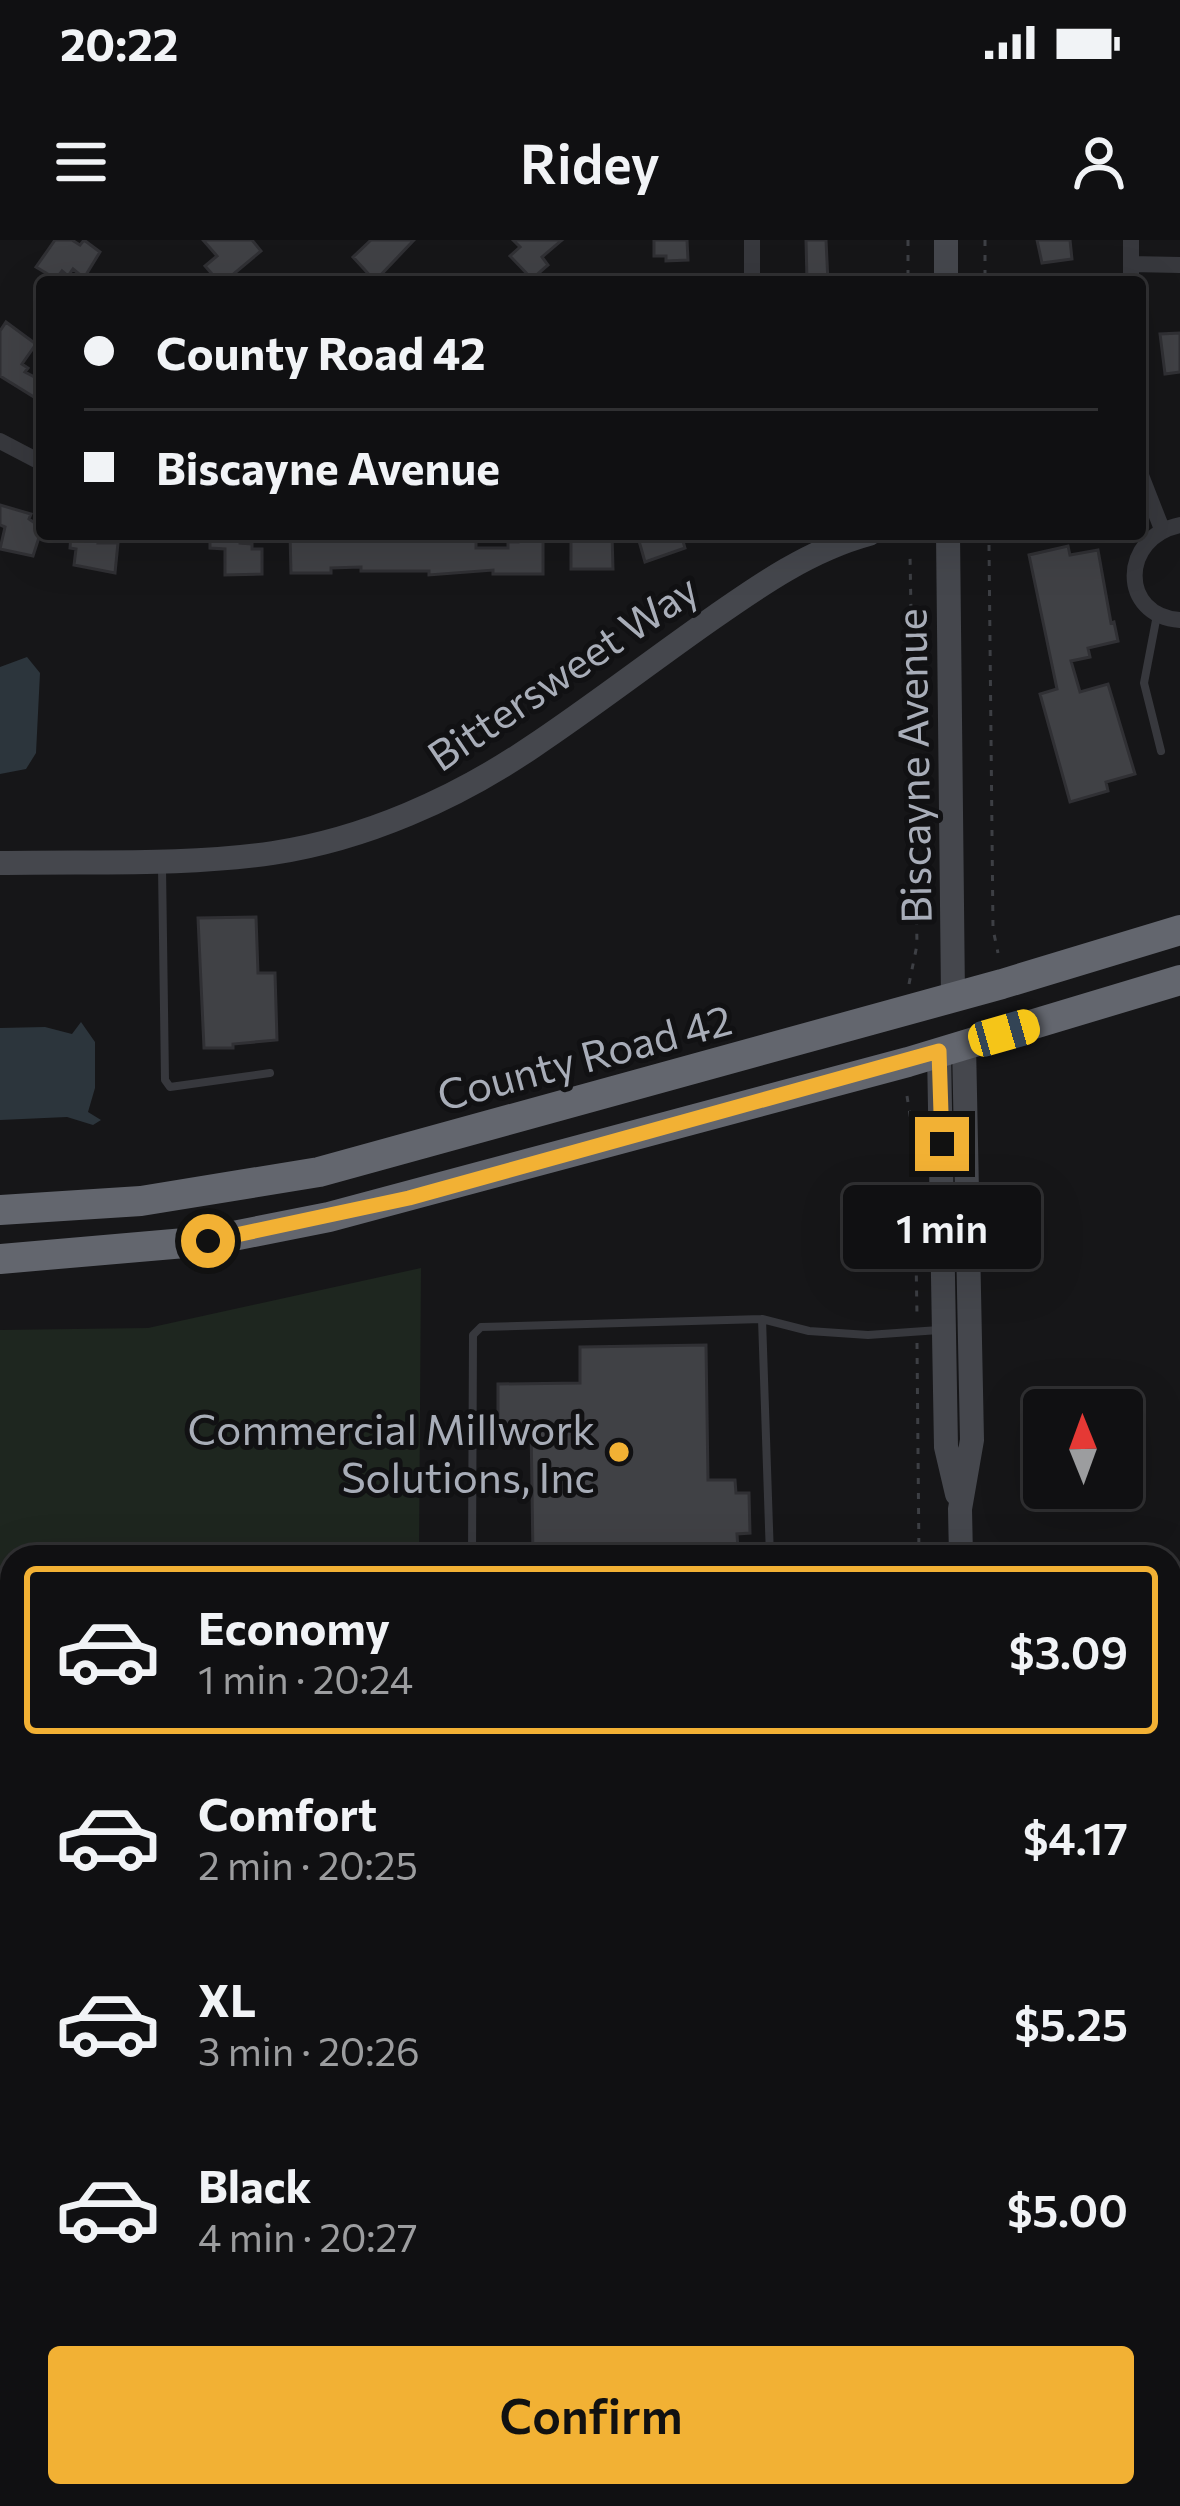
<!DOCTYPE html>
<html lang="en">
<head>
<meta charset="utf-8">
<style>
  :root { --surface:#101012; --page:#19191b; --text:#f1f3f6; --muted:#9c9d9f; --line:#303032; --accent:#f2b134 }
  body { margin:0; font-family:Commissioner,sans-serif; background:var(--page); color:var(--text); height:100vh; display:flex; flex-direction:column; font-size:45px; white-space:nowrap }
  * { box-sizing:border-box; margin:0 }
  p { font-size:39px; color:var(--muted) }
  .icon { flex:none; width:66px; height:66px; fill:none; stroke:currentColor; stroke-width:2; stroke-linecap:round; stroke-linejoin:round }
  .map { position:relative; flex:1; overflow:hidden }
  .side { position:absolute; left:0px; top:1305px; width:1182px; height:963px; display:flex; flex-direction:column; background:var(--surface); border-radius:36px 36px 0 0; box-shadow:0 12px 48px #0002,0 0 0 3px var(--line) }
  .side>* { flex:none }
  .hud { position:absolute; left:36px; top:36px; width:1110px; height:264px; border-radius:12px; box-shadow:0 12px 48px #0002,0 0 0 3px var(--line); display:grid; align-content:center; height:264px; padding:0 48px; background:var(--surface) }
  .needle { width:78px; rotate:359deg }
  .buttons { position:absolute; left:1023px; top:1149px; display:grid; gap:24px }
  .buttons a { display:grid; place-items:center; width:120px; height:120px; border-radius:12px; background:var(--surface); box-shadow:0 12px 48px #0002,0 0 0 3px var(--line); font-size:60px }
  .end { position:absolute; width:54px; height:54px; margin:-27px; border:15px solid #f2b134; background:#111; box-shadow:0 0 0 6px #111 }
  .from { border-radius:50% }
  .bubble { position:absolute; height:84px; border-radius:12px; background:var(--surface); box-shadow:0 12px 48px #0002,0 0 0 3px var(--line); font-size:39px; font-weight:600; line-height:84px; text-align:center }
  .car { position:absolute; width:36px; height:72px; margin:-36px -18px; border-radius:15px; box-shadow:0 0 9px 3px #0007; background:linear-gradient(#f5c518 24%,#345 0 40%,#f5c518 0 76%,#345 0 86%,#f5c518 0) }
  .hud b { display:flex; align-items:center; gap:42px; height:114px; font-size:45px }
  .hud b+b { border-top:3px solid var(--line) }
  .hud i { width:30px; height:30px; background:var(--text) }
  ul { padding:21px 0 0; list-style:none }
  li { display:flex; align-items:center; gap:36px; height:168px; margin:0 24px 18px; padding:0 24px; border:6px solid transparent; border-radius:12px }
  li div { flex:1 }
  li b { display:block; font-size:45px }
  li em { font-style:normal; font-weight:600 }
  li.active { border-color:var(--accent) }
  li>.icon { width:108px; height:108px; stroke-width:1.5 }
  .action { display:flex; gap:24px; margin-top:auto; padding:24px 48px }
  .action a { flex:1; height:138px; border-radius:12px; background:var(--accent); color:#111; font-size:48px; font-weight:600; line-height:138px; text-align:center }
  .status { display:flex; justify-content:space-between; align-items:center; height:84px; padding:0 60px; background:var(--surface); direction:ltr }
  .status svg { height:33px; fill:currentColor }
  header { display:flex; justify-content:space-between; align-items:center; height:156px; padding:0 48px; background:var(--surface); font-size:54px; font-weight:600 }
  .map>svg:first-child { display:block }
  .green { fill:#1e261f }
  .water { fill:#2c353c }
  .building { fill:#404145; stroke:#303034; stroke-width:3 }
  .lines { fill:none; stroke-linecap:round; stroke-linejoin:round }
  .path { stroke:#3d3f44; stroke-width:3; stroke-dasharray:6 9; stroke-linecap:butt }
  .lane { stroke:#37383d; stroke-width:8 }
  .street { stroke:#37383d; stroke-width:16 }
  .secondary { stroke:#45474d; stroke-width:24 }
  .highway { stroke:#63666e; stroke-width:30 }
  .route { stroke:#f2b134; stroke-width:15 }
  .poi-dot { fill:#f2b134; stroke:#111113; stroke-width:4.5 }
  .labels { text-anchor:middle; dominant-baseline:central; stroke-width:10; stroke-linejoin:round; paint-order:stroke }
  .street-label { font-size:42px; fill:#a8adb8; stroke:#111113 }
  .poi-label { font-size:42px; fill:#a8adb8; stroke:#111113; text-anchor:end }
</style>
</head>
<body>
<div class="status"><b>20:22</b><svg viewBox="0 0 49 12"><path d="M0 12V9h3v3zM5 12V6h3v6zM10 12V3h3v9zM15 12V0h3v12zM26 1h20v11H26zM47 4h2v5h-2z"/></svg></div>
<header><svg class="icon" aria-label="menu" viewBox="0 0 24 24"><path d="M4 6h16M4 12h16M4 18h16"/></svg>Ridey<svg class="icon" aria-label="person" viewBox="0 0 24 24"><circle cx="12" cy="8" r="4"/><path d="M4 21q1-7 8-7t8 7"/></svg></header>
<div class="map">
<svg width="1180" height="2266" viewBox="0 0 1180 2266">
  <rect width="100%" height="100%" fill="#161618"/>
  <path class="green" d="M421 1028 419 1317H12V1761L0 1768V1090L148 1088Z"/>
  <path class="water" d="M27 417 40 433 36 513 26 529 0 534V427Z
    M81 782 95 802V848L88 872 101 880 93 885 67 877 0 880V788L45 787 72 794Z"/>
  <path class="building" d="M55 0H72L80 5 84 0 100 12 84 38 73 29 68 36 62 31 56 39 36 27Z
    M203 0H252L261 11 224 42H219L205 26 217 16Z
    M371 0H414L375 41 353 17Z
    M513 0H562L542 17 548 25 532 39 510 16 520 7Z
    M654 0H687L688 20 666 21V16H654Z
    M806 0H826L828 42H807Z
    M1037 0H1070L1072 19 1042 23Z
    M6 82 36 104 22 124 28 128 25 132 42 141V162L0 136V91Z
    M1180 93V132L1165 134 1160 94Z
    M0 265 31 274 29 279 42 288 33 316 0 309 5 287 0 285Z
    M71 294H99L98 303H118L115 333 74 325 76 309 70 308Z
    M210 294H240V303L252 304V309H262V334L225 335V309L210 308Z
    M290 294H310V298L476 294V308H508V302H518V294H543V334H493V330L429 335V331H361V327L331 328V333H291Z
    M571 294H612L613 329H571Z
    M637 294H681L685 308 645 322Z
    M1068 306 1070 315 1098 310 1111 383 1114 382 1118 401 1088 408 1090 417 1071 421 1080 452 1108 444 1135 534 1106 542 1108 551 1070 562 1040 454 1057 449 1029 315Z
    M256 677 258 733H275L277 800 233 804V808H204L198 678Z
    M706 1105 708 1240H735L736 1253H749L750 1293 737 1294 738 1309H709V1317H533L531 1184H498V1144L580 1143V1107Z"/>
  <g class="lines">
    <path class="path" d="M908 0V42
      M985 0V42
      M989 305 993 689 998 713
      M909 744 917 705 910 315
      M907 856 914 899 917 1075
      M917 1103 919 1317"/>
    <path class="lane" d="M1157 375 1144 443 1161 511
      M162 627 165 840 170 847 270 833
      M762 1079 809 1091 868 1095 939 1090
      M472 1317 473 1095 481 1087 762 1079 770 1317
      M0 2006 12 2008
      M686 2266 694 2256"/>
    <path class="street" d="M752 0V42
      M1131 24 1180 25
      M1131 42V0
      M0 201 42 223
      M1140 233 1162 289
      M1180 285C1120 297 1119 376 1180 380
      M0 2078 12 2077
      M974 2256V2266"/>
    <path class="secondary" d="M946 0V42
      M948 294 953 757
      M0 623C90 621 184 626 273 613 365 599 455 559 532 507 592 467 650 422 710 380 760 345 810 310 869 294
      M939 811 946 1207 957 1254
      M961 1317 960 1269 972 1200 964 804"/>
    <path class="highway" d="M0 970 141 961 319 932 1002 744 1180 690
      M0 1019 208 1001 329 977 908 822 1180 740"/>
  </g>
  <g class="lines">
    <path class="route" d="M208 1001 409 958 939 811 942 904"/>
  </g>
  <circle class="poi-dot" cx="619" cy="1212" r="12"/>
  <g class="labels">
    <g class="street-label">
      <text transform="translate(562 431) rotate(-34)">Bittersweet Way</text>
      <text transform="translate(912 526) rotate(-91)">Biscayne Avenue</text>
      <text transform="translate(584 816) rotate(-15)">County Road 42</text>
    </g>
    <g class="poi-label">
      <text x="595" y="1188">Commercial Millwork<tspan x="595" dy="48">Solutions, Inc</tspan></text>
    </g>
  </g>
</svg>
<div class="buttons">
<a><svg class="needle" viewBox="-14 -14 28 28"><path d="M0-13l5 13h-10z" fill="#e53935"/><path d="M0 13l5-13h-10z" fill="#9c9d9f"/></svg></a>
</div>
<i class="end from" style="left:208px;top:1001px"></i>
<i class="end" style="left:942px;top:904px"></i>
<div class="bubble" style="left:843px;top:945px;width:198px">1 min</div>
<i class="car" style="left:1004px;top:793px;rotate:74deg"></i>
<div class="hud">
<b><i class="from"></i>County Road 42</b>
<b><i></i>Biscayne Avenue</b>
</div>
<section class="side">
<ul>
<li class="active"><svg class="icon" aria-label="car" viewBox="0 0 24 24"><path d="M5 17H2v-5l4-1 3-4h7l3 4 3 1v5h-3M9 17h6M6 11h13"/><circle cx="7" cy="17" r="2"/><circle cx="17" cy="17" r="2"/></svg><div><b>Economy</b><p>1 min · 20:24</p></div><em>$3.09</em></li>
<li><svg class="icon" aria-label="car" viewBox="0 0 24 24"><path d="M5 17H2v-5l4-1 3-4h7l3 4 3 1v5h-3M9 17h6M6 11h13"/><circle cx="7" cy="17" r="2"/><circle cx="17" cy="17" r="2"/></svg><div><b>Comfort</b><p>2 min · 20:25</p></div><em>$4.17</em></li>
<li><svg class="icon" aria-label="car" viewBox="0 0 24 24"><path d="M5 17H2v-5l4-1 3-4h7l3 4 3 1v5h-3M9 17h6M6 11h13"/><circle cx="7" cy="17" r="2"/><circle cx="17" cy="17" r="2"/></svg><div><b>XL</b><p>3 min · 20:26</p></div><em>$5.25</em></li>
<li><svg class="icon" aria-label="car" viewBox="0 0 24 24"><path d="M5 17H2v-5l4-1 3-4h7l3 4 3 1v5h-3M9 17h6M6 11h13"/><circle cx="7" cy="17" r="2"/><circle cx="17" cy="17" r="2"/></svg><div><b>Black</b><p>4 min · 20:27</p></div><em>$5.00</em></li>
</ul>
<div class="action"><a>Confirm</a></div>
</section>
</div>
</body>
</html>
